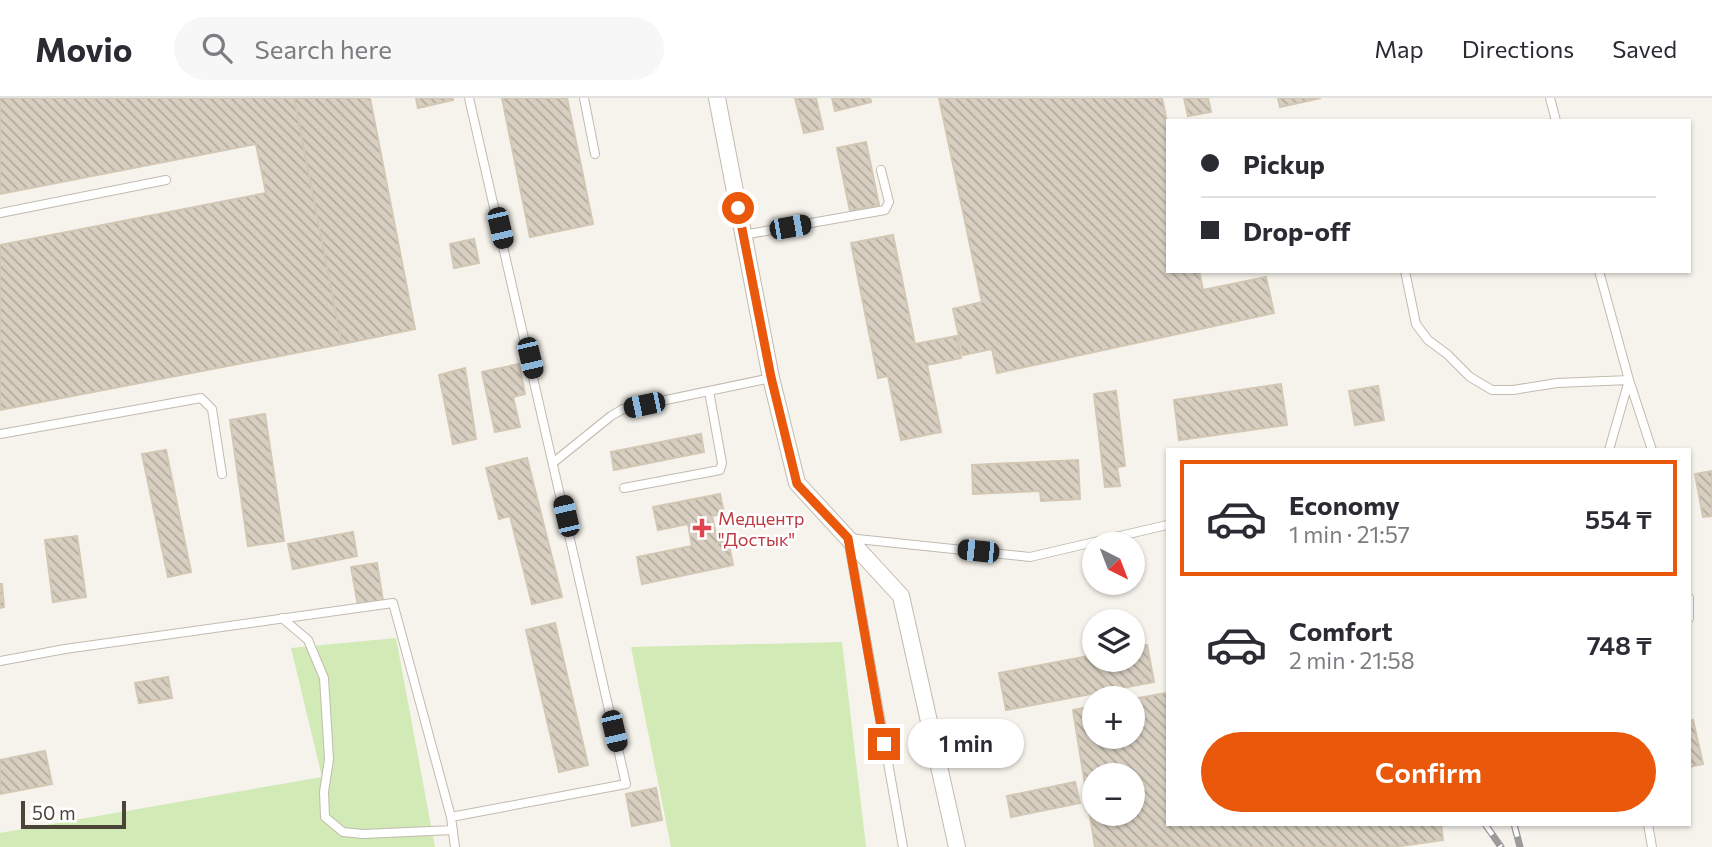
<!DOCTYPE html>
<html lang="en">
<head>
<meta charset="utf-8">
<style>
  :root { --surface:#fff; --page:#f7f7f7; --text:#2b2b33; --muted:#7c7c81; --line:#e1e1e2; --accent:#ea580c }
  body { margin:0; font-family:Commissioner,sans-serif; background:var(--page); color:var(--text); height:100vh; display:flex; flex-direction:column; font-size:26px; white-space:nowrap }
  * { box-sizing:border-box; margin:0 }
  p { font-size:23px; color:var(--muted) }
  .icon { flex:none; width:38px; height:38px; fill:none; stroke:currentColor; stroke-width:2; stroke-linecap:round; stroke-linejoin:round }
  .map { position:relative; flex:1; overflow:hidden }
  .panel { position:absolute; left:1166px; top:350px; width:525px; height:378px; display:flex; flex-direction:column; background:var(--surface); border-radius:0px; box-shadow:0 2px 5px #0004 }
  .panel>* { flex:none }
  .hud { position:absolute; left:1166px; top:21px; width:525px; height:154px; border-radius:0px; box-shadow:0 2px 5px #0004; display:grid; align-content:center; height:154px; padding:0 35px; background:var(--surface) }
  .needle { width:46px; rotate:138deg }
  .tools { position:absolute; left:1082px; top:434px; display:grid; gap:14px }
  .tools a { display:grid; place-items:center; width:63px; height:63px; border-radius:50%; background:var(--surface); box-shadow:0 2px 5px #0004; font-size:35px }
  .scale { position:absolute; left:21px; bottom:18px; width:105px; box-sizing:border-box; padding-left:7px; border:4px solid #4b4439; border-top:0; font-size:19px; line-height:24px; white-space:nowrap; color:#4b4439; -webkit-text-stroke:5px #fff; paint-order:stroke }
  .end { position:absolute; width:32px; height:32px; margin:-16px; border:9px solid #ea580c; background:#fff; box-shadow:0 0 0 4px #fff }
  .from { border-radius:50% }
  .bubble { position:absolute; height:49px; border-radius:24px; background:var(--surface); box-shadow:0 2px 5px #0004; font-size:23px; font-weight:600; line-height:49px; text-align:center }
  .car { position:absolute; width:21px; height:42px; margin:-21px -10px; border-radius:9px; box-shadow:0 0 5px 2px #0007; background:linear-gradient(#222 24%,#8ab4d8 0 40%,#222 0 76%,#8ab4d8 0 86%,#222 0) }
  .hud b { display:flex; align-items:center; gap:24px; height:66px; font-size:26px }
  .hud b+b { border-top:2px solid var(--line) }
  .hud i { width:18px; height:18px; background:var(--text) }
  ul { padding:12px 0 0; list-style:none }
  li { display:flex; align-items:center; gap:21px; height:116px; margin:0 14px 10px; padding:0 21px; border:4px solid transparent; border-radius:0px }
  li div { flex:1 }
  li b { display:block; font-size:26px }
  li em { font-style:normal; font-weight:600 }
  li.selected { border-color:var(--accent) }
  li>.icon { width:63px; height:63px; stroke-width:1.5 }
  .button { display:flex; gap:14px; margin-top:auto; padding:14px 35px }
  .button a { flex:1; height:80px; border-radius:42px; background:var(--accent); color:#fff; font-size:28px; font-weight:600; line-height:80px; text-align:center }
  header { display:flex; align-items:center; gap:42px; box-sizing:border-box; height:98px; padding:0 35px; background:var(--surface); border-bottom:2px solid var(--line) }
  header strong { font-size:33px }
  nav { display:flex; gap:38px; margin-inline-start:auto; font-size:24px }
  .search { width:490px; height:63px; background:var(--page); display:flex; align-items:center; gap:18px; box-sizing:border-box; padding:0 24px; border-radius:38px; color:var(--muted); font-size:26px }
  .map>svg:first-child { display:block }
  .green { fill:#d2eab5 }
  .building { fill:url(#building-back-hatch); stroke:#d3c7b4; stroke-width:2; fill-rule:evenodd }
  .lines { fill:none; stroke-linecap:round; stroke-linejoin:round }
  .lane-casing { stroke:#c2bbae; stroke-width:10 }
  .street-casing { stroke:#c2bbae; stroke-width:18 }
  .lane { stroke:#fff; stroke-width:8 }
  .street { stroke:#fff; stroke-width:16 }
  .rail-casing { stroke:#9a9a9a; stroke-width:7 }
  .rail { stroke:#fff; stroke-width:4.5; stroke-dasharray:13; stroke-linecap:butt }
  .route { stroke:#ea580c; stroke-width:9 }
  .health-dot { fill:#e0444e; stroke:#fff; stroke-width:2.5 }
  .labels { text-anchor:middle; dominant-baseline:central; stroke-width:5; stroke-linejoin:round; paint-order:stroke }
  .health-label { font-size:18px; fill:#be3a42; stroke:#fff; text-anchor:start }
</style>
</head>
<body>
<header>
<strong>Movio</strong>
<div class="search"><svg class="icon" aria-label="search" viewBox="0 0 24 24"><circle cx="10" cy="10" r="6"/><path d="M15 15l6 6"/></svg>Search here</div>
<nav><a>Map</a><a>Directions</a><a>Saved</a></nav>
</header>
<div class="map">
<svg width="1712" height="749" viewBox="0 0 1712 749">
  <defs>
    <pattern id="building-back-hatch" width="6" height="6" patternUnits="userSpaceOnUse" patternTransform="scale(1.75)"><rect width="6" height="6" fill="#d8cfc1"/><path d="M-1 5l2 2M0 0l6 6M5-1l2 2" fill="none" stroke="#b1aa9e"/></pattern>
  </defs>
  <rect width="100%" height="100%" fill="#f6f3ec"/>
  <path class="green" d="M396 540 435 749H0V735L322 679 291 550Z
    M842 544 866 749H671L631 549Z"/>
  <path class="building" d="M0 0H294L342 246 0 312V147L266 95 256 46 0 96Z
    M294 0H370L415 231 342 246Z
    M416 0H453V2L418 10Z
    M502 0H567L593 126 530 139Z
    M795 0H816L823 31 804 35Z
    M832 0H870L871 4 835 13Z
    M939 0H1162L1167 24V173H1199L1203 192 1266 179 1274 215 997 275 992 251 963 257 953 211 982 204Z
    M1184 0H1208L1211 14 1188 18Z
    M1278 0H1321L1280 9Z
    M866 44 879 107 850 113 837 50Z
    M893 137 915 246 957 238 961 260 927 267 941 334 901 342 888 278 878 280 851 145Z
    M474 141 479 165 454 170 450 146Z
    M519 266 525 296 513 299 520 329 495 334 482 274Z
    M465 270 476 341 453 346 439 277Z
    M1281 286 1287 327 1179 342 1174 302Z
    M1378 288 1384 322 1355 327 1349 293Z
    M1116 293 1125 368 1117 369 1120 388 1105 389 1094 296Z
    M265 316 284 443 248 448 230 322Z
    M701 336 704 354 614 372 611 354Z
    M166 352 191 474 168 479 142 356Z
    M527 360 562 499 532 506 510 418 499 421 486 370Z
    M1078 362 1080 401 1041 403 1040 393 973 396 972 367Z
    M1712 373V418L1703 419 1695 376Z
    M720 396 724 415 712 418 718 445 728 442 733 467 642 486 637 459 692 448 688 426 658 432 653 409Z
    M353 434 357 458 293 471 288 446Z
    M77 438 86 499 53 504 45 442Z
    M377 465 383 503 358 507 351 469Z
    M0 486H2L4 509 0 510Z
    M555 525 588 667 559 674 526 532Z
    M1147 547 1154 584 1006 612 999 575 1094 557V562H1132V549Z
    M168 579 172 600 139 605 135 585Z
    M1167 595V726H1441L1443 742 1394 749H1095L1073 612 1094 608V639H1132V601ZM1094 677H1132V716H1094Z
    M1693 622 1703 666 1689 669V623Z
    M45 653 52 686 0 696V662Z
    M1075 684 1080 705 1011 719 1007 698Z
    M656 690 662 722 632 728 626 696Z"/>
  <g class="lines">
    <g class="lane-casing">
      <path id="lane" d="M584 0 595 56
        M1550 0 1556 23
        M0 115 166 82
        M743 137 885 112 889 104 881 72
        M1405 173 1416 226 1428 242 1447 256 1470 279 1492 292H1513L1557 285 1629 282 1652 352
        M1599 173 1629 282 1609 352
        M0 336 201 300 212 311 222 376
        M554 364 611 318 623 311 771 280
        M624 390 720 372 722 365 709 293
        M1689 500V520
        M282 520 308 542 324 580 329 661 324 694 325 719 343 734 363 736 453 732
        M0 563 65 551 393 505 451 719 626 686 469 0
        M451 719 455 749
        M1648 726 1652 749
        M903 749 848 440 1030 459 1167 427"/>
    </g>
    <g class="street-casing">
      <path id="street" d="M717 0 771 280 797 385 901 498 957 749"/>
    </g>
    <use href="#lane" class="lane"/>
    <use href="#street" class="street"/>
    <g class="rail-casing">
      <path id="rail" d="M1485 726 1501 749
        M1514 726 1520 749"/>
    </g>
    <use href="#rail" class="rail"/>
  </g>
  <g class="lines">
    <path class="route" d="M738 110 771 279 797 386 848 440 884 646"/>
  </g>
  <path class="health-dot" d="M698.5 419.5h7v7h7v7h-7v7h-7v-7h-7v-7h7z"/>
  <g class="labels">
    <g class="health-label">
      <text x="718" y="420">Медцентр<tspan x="718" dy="21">"Достык"</tspan></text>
    </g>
  </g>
</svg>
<div class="tools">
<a><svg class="needle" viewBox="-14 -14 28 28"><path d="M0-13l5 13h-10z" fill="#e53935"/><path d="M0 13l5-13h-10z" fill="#7c7c81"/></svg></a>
<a><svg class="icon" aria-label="layers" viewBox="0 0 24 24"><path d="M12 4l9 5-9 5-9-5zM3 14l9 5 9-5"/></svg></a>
<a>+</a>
<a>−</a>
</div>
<div class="scale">50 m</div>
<i class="end from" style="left:738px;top:110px"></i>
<i class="end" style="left:884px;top:646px"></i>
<div class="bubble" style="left:908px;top:621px;width:116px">1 min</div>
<i class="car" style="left:790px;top:129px;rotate:80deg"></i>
<i class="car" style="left:500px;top:130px;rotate:167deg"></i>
<i class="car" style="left:530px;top:260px;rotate:167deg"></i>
<i class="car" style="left:644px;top:307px;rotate:258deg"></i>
<i class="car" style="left:566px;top:418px;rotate:347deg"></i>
<i class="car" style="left:978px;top:453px;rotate:276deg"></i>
<i class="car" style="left:614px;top:633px;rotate:167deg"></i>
<div class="hud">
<b><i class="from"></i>Pickup</b>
<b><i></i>Drop-off</b>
</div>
<section class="panel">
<ul>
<li class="selected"><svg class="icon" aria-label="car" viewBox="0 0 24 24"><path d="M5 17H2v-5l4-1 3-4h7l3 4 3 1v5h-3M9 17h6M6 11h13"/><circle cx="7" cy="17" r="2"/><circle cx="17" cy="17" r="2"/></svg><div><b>Economy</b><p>1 min · 21:57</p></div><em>554 ₸</em></li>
<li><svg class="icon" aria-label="car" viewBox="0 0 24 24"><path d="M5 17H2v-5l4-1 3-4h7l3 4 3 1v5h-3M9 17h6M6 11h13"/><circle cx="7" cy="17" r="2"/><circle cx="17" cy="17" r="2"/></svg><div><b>Comfort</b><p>2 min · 21:58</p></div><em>748 ₸</em></li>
</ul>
<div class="button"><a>Confirm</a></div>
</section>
</div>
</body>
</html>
